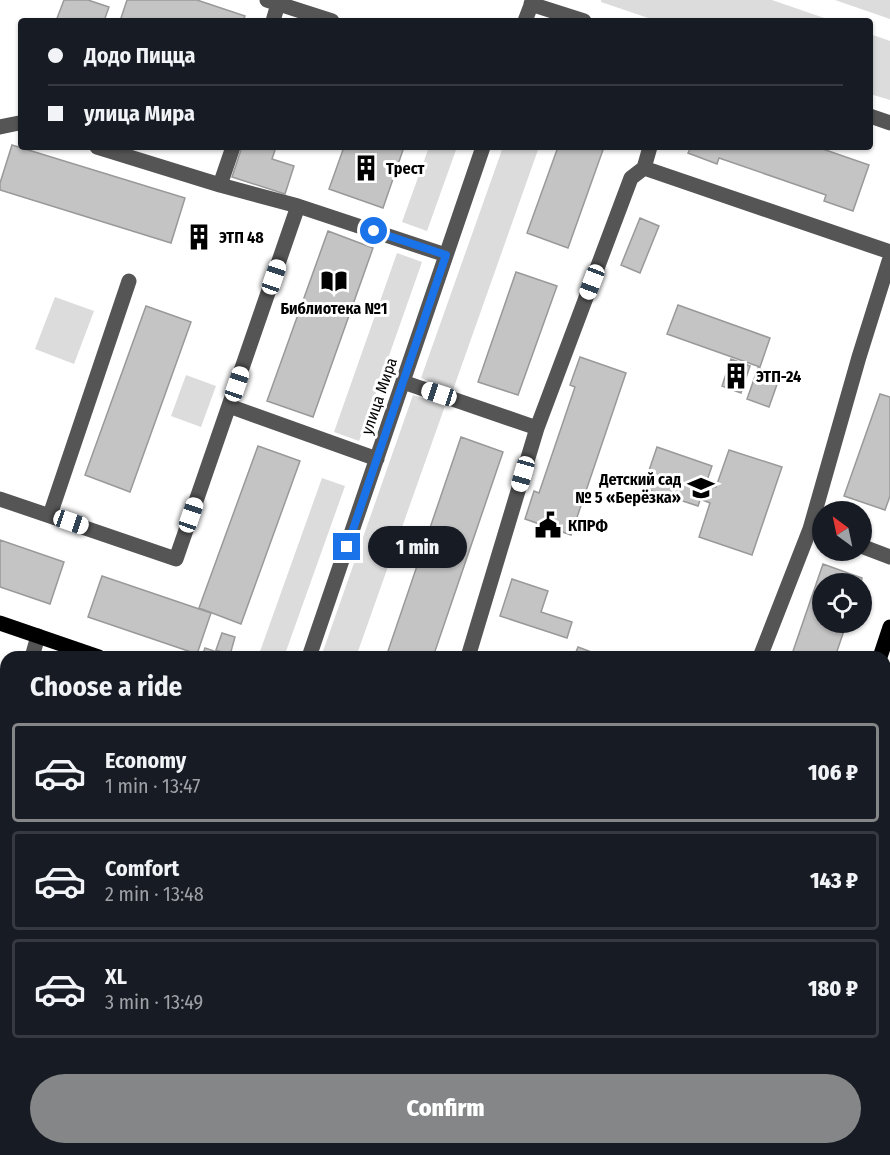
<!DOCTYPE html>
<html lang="en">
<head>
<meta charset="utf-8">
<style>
  :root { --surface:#171b24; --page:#20242c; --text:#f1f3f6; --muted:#9ea1a6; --line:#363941; --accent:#858687 }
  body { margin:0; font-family:"Fira Sans Condensed",sans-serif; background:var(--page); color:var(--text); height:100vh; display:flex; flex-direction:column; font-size:22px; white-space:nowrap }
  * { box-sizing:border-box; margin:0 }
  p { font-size:20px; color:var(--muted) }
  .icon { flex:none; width:33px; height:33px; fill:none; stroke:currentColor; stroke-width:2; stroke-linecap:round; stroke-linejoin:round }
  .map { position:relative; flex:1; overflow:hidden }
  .drawer { position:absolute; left:0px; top:651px; width:891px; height:504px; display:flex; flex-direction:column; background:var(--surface); border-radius:18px 18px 0 0; box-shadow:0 2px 4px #0004 }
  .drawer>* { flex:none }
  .hud { position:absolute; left:18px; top:18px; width:855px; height:132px; border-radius:6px; box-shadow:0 2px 4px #0004; display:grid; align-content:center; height:132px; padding:0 30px; background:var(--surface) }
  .needle { width:39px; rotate:327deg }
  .tools { position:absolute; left:812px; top:501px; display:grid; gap:12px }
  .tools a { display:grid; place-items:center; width:60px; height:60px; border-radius:50%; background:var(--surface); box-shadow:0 2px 4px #0004; font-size:30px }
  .end { position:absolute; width:27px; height:27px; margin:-14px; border:8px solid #1a73e8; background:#fff; box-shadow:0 0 0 3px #fff }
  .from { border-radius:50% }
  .bubble { position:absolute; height:42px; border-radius:21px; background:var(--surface); box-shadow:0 2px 4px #0004; font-size:20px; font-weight:800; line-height:42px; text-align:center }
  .car { position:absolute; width:18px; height:36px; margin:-18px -9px; border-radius:8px; box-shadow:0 0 4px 2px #0007; background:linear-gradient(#fff 24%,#345 0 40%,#fff 0 76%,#345 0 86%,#fff 0) }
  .hud b { display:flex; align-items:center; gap:21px; height:57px; font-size:22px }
  .hud b+b { border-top:2px solid var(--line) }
  .hud i { width:15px; height:15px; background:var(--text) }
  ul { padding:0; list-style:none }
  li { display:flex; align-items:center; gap:18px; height:99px; margin:0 12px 9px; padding:0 18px; border:3px solid var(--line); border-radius:6px }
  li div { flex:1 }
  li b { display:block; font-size:22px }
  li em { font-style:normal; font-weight:800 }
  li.current { border-color:var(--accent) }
  li>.icon { width:54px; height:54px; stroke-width:1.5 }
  h2 { padding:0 30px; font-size:27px; line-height:72px }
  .cta { display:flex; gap:12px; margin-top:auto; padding:12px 30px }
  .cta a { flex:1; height:69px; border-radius:36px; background:var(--accent); color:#fff; font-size:24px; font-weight:800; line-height:69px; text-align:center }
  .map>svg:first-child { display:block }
  .green { fill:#dcdcdc }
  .building { fill:#c4c4c4; stroke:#999; stroke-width:1.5 }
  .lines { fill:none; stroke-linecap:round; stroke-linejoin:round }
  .minor { stroke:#555; stroke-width:15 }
  .major { stroke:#000; stroke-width:15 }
  .route { stroke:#1a73e8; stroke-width:8 }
  .labels { text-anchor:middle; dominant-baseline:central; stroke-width:6; stroke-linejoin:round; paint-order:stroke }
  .poi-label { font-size:16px; font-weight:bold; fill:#000; stroke:#fff; text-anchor:start }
  .street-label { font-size:16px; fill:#000; stroke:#fff }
</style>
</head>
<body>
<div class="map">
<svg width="890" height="1155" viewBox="0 0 890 1155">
  <rect width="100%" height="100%" fill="#fff"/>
  <path class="green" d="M601 0H772L833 21H657L601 2Z
    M835 0H890V19Z
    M870 34 890 41V100L870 94Z
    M429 147H457L427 231 402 222Z
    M503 147H539L453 390 421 378Z
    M397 253 422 262 359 441 334 432Z
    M55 297 94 311 74 364 35 349Z
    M186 375 216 386 201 427 171 416Z
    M413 395 445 406 356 657H321Z
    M322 478 345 486 284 657H258Z
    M885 810 890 820V891L885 889Z"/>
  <path class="building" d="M64 0H88L109 7 104 21H56Z
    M127 0H197L245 16 243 21H120Z
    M12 145 185 198 171 243 0 190V183Z
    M242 147H276L272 159 294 166 285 194 232 177Z
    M344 147H404L383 208 329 189Z
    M558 147H604L568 248 527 233Z
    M691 147H817L869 165 853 211 824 201 826 195 719 158 717 164 688 153Z
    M640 218 659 226 640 273 621 265Z
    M194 228 208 232 204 247 189 242Z
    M328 231 373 248 313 417 267 401Z
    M516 272 557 286 518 395 478 382Z
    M678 305 770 338 760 367 667 334Z
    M146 306 191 322 130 492 85 475Z
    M580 357 626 373 571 535 525 519 534 491 539 493 575 387 570 385Z
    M731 359 750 366 741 393 722 386Z
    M758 368 780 376 769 407 747 399Z
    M880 394 890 397V496L885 510 844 496Z
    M461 437 503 452 433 657H386Z
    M258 446 300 461 241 624 199 608Z
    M657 447 712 466 698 506 643 488Z
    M729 450 782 467 752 555 699 537 710 503 700 499 706 483 716 487Z
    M0 540 64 562 50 604 0 587Z
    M823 564 862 578 861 584H822V622H847L835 657H791Z
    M102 576 211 613 197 654 88 617Z
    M512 579 548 591 541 612 572 622 567 638 500 616Z
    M222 633 235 637 230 655 216 650Z
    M578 647 594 653 593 657H574Z
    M205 648 220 653 219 657 202 656Z
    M0 819 6 821V940L0 958Z
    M885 972 890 973V1019L885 1017Z
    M0 1086 6 1089V1138L0 1136Z
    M885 1144 890 1146V1155H876L878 1149H885Z
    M36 1149H66L64 1155H53Z
    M99 1149H186L203 1155H97Z
    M252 1149H302L300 1155H250Z
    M495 1149H518L516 1155H494Z
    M790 1149H838L836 1155H788Z"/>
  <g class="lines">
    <path class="minor" d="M267 0 332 21
      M531 4 584 21
      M273 21 278 4
      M525 21 533 0
      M870 116 890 123
      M0 127 19 123 21 124
      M97 147 220 185 233 147
      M644 168 890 252
      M298 206 446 255
      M403 382 537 428
      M229 406 377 459
      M0 499 176 559 298 206 220 185
      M50 515 129 281
      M861 546 890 557
      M32 657 38 636
      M309 657 483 147
      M468 657 537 428 631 178 644 168 650 147
      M760 657 810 529 859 357 890 258
      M0 737 5 739 6 734
      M885 925 890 927
      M0 1056 6 1058
      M885 1083 890 1068
      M235 1155 236 1149
      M334 1155 336 1149
      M440 1155 442 1149
      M541 1155 543 1149
      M860 1155 862 1149"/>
    <path class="major" d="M0 623 99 657
      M880 657 890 627
      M715 1155 717 1149"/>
  </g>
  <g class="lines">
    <path class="route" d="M347 547 446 255 374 231"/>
  </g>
  <defs>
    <g id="building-bare" transform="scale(2.07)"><path d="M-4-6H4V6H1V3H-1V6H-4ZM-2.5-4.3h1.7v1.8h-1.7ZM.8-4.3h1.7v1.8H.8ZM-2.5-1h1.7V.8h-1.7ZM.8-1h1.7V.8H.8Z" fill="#000" stroke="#fff" stroke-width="2.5" paint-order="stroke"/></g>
    <g id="library-bare" transform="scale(2.07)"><path d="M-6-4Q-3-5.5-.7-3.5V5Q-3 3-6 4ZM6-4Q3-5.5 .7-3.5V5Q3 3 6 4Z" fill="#000" stroke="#fff" stroke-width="2.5" paint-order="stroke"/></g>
    <g id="school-bare" transform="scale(2.07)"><path d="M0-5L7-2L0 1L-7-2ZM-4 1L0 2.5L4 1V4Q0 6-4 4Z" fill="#000" stroke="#fff" stroke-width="2.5" paint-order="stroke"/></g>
    <g id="civic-bare" transform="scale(2.07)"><path d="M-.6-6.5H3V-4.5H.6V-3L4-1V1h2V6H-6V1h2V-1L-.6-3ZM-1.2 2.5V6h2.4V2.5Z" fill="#000" stroke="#fff" stroke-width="2.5" paint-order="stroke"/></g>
  </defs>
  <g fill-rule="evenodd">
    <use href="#building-bare" x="366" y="168"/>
    <use href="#building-bare" x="199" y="237"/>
    <use href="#library-bare" x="334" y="281"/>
    <use href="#building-bare" x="736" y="376"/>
    <use href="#school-bare" x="701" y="488"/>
    <use href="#civic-bare" x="548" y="525"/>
  </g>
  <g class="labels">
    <g class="poi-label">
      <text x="386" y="168">Трест</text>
      <text x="219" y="237">ЭТП 48</text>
      <text x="334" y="308" text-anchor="middle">Библиотека №1</text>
      <text x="756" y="376">ЭТП-24</text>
      <text x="681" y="479" text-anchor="end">Детский сад<tspan x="681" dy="18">№ 5 «Берёзка»</tspan></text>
      <text x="568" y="525">КПРФ</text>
    </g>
    <g class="street-label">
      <text transform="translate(379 396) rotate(-71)">улица Мира</text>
    </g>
  </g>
</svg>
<div class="tools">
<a><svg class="needle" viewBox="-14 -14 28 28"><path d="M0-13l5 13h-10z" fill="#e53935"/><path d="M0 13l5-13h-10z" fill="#9ea1a6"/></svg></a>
<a><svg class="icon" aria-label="locate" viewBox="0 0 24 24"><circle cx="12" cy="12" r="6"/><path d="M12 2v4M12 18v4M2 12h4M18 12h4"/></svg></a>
</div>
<i class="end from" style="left:374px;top:231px"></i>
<i class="end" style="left:347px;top:547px"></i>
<div class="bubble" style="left:368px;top:526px;width:99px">1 min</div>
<i class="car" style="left:274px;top:277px;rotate:19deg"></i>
<i class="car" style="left:592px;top:282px;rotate:201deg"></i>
<i class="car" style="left:237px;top:384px;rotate:19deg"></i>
<i class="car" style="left:439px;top:394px;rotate:288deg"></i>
<i class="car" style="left:523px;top:474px;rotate:196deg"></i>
<i class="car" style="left:191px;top:515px;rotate:19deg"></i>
<i class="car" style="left:71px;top:522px;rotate:109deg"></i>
<div class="hud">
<b><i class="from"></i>Додо Пицца</b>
<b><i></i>улица Мира</b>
</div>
<section class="drawer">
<h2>Choose a ride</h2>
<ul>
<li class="current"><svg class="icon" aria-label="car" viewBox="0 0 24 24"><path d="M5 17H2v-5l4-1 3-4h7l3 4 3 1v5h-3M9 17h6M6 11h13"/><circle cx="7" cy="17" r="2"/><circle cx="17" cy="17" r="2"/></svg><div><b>Economy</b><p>1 min · 13:47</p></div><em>106 ₽</em></li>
<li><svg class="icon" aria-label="car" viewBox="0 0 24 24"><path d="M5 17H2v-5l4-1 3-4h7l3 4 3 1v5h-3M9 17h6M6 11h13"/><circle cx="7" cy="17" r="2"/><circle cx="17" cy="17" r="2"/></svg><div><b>Comfort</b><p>2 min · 13:48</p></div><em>143 ₽</em></li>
<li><svg class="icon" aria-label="car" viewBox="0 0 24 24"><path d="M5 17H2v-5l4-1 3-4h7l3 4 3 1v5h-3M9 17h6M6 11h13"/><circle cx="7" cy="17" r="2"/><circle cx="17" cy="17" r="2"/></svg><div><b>XL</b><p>3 min · 13:49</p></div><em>180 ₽</em></li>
</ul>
<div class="cta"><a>Confirm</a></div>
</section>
</div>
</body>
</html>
